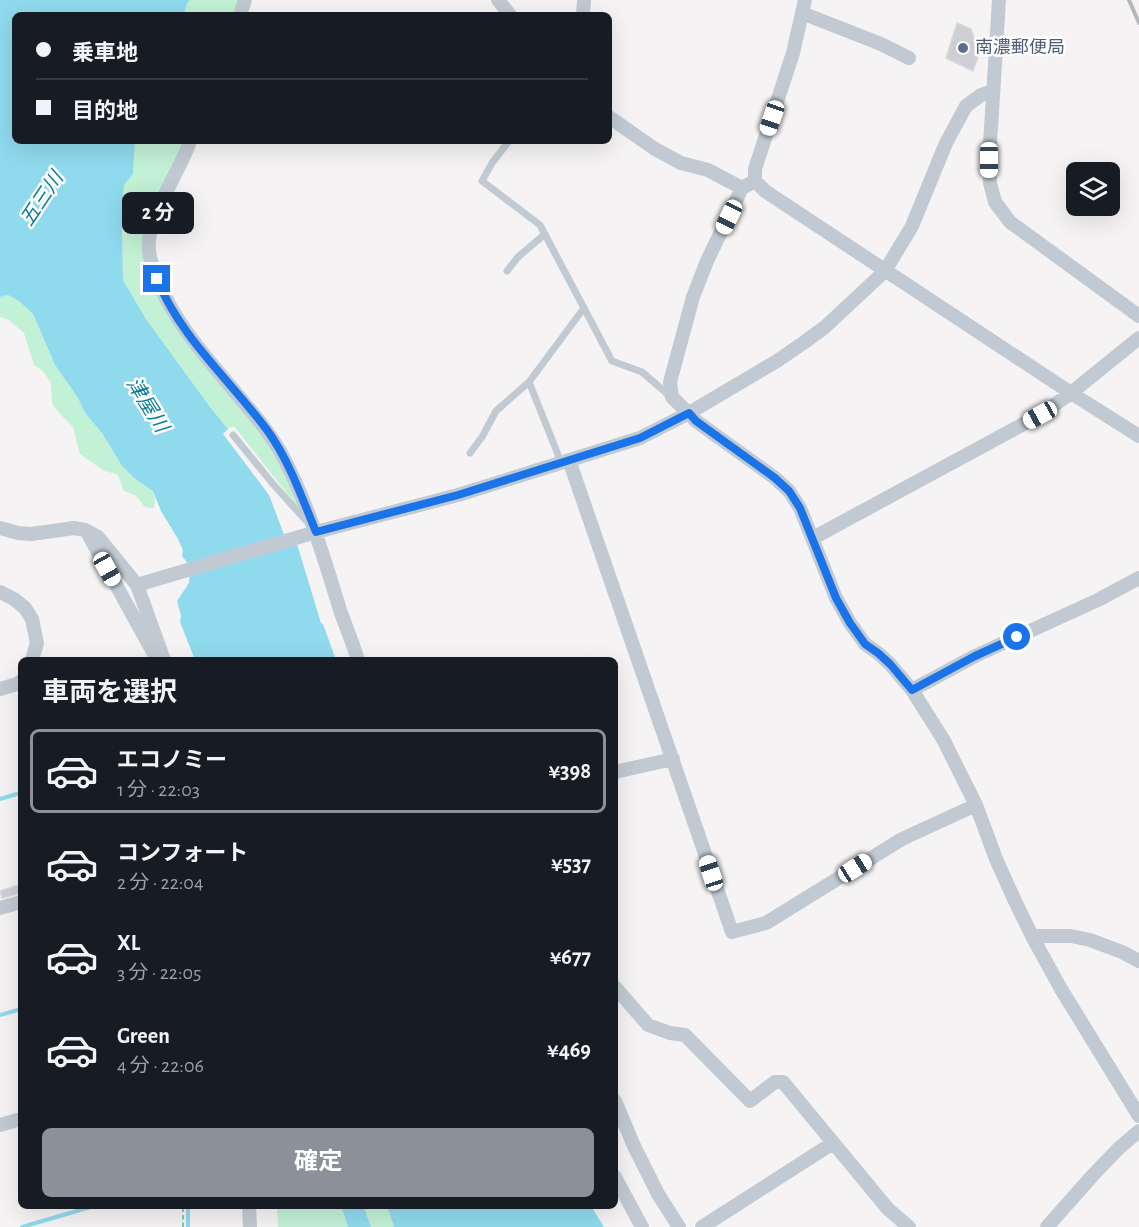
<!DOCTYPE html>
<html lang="ja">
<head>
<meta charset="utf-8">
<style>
  :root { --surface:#171b24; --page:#20242c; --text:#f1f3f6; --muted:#9ea1a6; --line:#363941; --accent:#8c9099 }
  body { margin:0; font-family:"Alegreya Sans","Noto Sans JP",sans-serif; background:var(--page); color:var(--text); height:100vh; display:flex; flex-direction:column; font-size:22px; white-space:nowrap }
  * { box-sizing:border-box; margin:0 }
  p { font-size:20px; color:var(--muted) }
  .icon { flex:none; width:33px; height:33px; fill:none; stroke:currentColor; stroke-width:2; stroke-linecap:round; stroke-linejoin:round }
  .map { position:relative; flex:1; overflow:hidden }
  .side { position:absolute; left:18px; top:657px; width:600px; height:552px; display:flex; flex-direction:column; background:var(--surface); border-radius:9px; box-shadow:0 6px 24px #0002 }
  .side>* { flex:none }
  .guide { position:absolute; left:12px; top:12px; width:600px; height:132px; border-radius:9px; box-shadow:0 6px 24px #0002; display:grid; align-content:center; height:132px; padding:0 24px; background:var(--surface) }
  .tools { position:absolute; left:1066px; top:162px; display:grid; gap:12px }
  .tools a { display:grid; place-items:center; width:54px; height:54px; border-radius:9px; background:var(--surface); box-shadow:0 6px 24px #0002; font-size:30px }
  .end { position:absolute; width:27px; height:27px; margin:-14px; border:8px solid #1a73e8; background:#fff; box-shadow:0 0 0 3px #fff }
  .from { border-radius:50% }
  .bubble { position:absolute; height:42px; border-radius:9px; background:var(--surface); box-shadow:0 6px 24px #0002; font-size:20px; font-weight:700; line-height:42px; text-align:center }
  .car { position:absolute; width:18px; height:36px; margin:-18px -9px; border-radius:8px; box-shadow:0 0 4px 2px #0007; background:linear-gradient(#fff 24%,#345 0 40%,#fff 0 76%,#345 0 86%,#fff 0) }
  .guide b { display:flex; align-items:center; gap:21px; height:57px; font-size:22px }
  .guide b+b { border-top:2px solid var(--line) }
  .guide i { width:15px; height:15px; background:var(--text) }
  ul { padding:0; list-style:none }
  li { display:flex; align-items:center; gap:18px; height:84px; margin:0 12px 9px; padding:0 12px; border:3px solid transparent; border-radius:9px }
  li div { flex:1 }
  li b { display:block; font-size:22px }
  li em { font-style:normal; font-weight:700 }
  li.current { border-color:var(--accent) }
  li>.icon { width:54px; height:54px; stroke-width:1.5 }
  h2 { padding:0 24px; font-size:27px; line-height:72px }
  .cta { display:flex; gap:12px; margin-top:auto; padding:12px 24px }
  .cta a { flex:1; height:69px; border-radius:9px; background:var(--accent); color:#fff; font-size:24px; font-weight:700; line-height:69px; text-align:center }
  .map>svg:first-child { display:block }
  .green { fill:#c3f1d5 }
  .water { fill:#90daee }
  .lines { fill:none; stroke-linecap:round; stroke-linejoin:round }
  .stream { stroke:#90daee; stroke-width:4 }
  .building { fill:#cdcfd5; stroke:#d7d9de; stroke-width:1.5 }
  .path { stroke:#7ad0a6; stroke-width:2; stroke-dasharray:4.5 3; stroke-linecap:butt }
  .lane { stroke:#c1cad2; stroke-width:7 }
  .street { stroke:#c1cad2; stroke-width:14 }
  .rail { stroke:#b5b8bd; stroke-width:4 }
  .route { stroke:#1a73e8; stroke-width:8 }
  .service-dot { fill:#5c6f8a; stroke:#fff; stroke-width:2 }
  .labels { text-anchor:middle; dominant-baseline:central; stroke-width:5; stroke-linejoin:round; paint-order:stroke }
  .service-label { font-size:18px; fill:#4e5e75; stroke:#fff; text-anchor:start }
  .water-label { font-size:20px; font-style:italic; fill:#0c7c9b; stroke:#fff }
</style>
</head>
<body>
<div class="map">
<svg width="1139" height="1227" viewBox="0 0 1139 1227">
  <rect width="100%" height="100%" fill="#f5f3f3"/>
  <path class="green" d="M190 0H239L234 15H184L187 3Z
    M135 141H183L148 265 261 430 293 483 300 510 234 426 228 429 210 407 146 319 123 280 122 223 124 185 133 174Z
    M8 295 19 301 33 314 55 365 78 398 85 413 102 433 122 466 134 478 153 491 155 500 154 508C142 509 144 504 137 497 134 494 127 493 123 490L121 482 117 474 104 471 80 454 73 427 58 412 52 403 51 383 43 371 34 365 24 333 9 320 0 317V297Z
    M277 1206H341L348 1227H278Z
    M365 1206H387L394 1227H371L366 1213Z"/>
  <path class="water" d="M0 0H190L187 4 184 15H15V141H135L133 174 124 185 122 223 123 280 146 319 210 407 228 429 223 434 269 495 285 537 297 544 321 623 323 624 336 660H195L180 622 181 616 177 601 189 583 190 566 182 556 183 550 178 539 161 511 153 491 134 478 122 466 102 433 85 413 78 398 55 365 33 314 19 301 8 295 0 297Z
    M341 1206H365L366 1213 371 1227H348Z
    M387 1206H591L604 1227H394Z"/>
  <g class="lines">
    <path class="stream" d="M0 799 20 793
      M0 1015 21 1009
      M188 1206V1227
      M22 1227 94 1206"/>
  </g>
  <path class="building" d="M957 23 971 29 976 43 979 54 973 71 946 58Z
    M21 884V893L2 898 0 891Z"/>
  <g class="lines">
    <path class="path" d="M183 1227V1206"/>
    <path class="lane" d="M509 141 492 163 482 181 540 225 612 361 642 372 671 397
      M507 271 518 257 545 234
      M529 382 561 462
      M233 435 273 484 309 524
      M470 453 482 437 496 411 529 382 584 308"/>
    <path class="street" d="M498 0 510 15
      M805 0 793 53 755 169V181L765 191 1071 393 1139 436
      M999 0 989 160 990 183 995 202 1010 222 1139 316
      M802 13 881 44 909 58
      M240 15 245 0
      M583 15 584 0
      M609 117 655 149 681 163 708 170 742 188
      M190 141C180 173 145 218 149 251 150 261 155 272 158 281 175 325 215 367 245 404 258 419 270 434 280 451 308 502 324 558 341 613 347 629 353 644 358 660
      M755 181 742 188 707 261 693 297 670 382 672 397 696 421 775 478 789 491 800 508 836 598 850 623 865 644 878 653 890 664 912 690 943 739 976 805 996 859 1015 901 1033 938 1061 989 1139 1116
      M569 460 732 932 766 923 902 839 976 805
      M0 528 18 533 31 534 74 528 85 530 98 537 137 585 164 660
      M88 534 154 654
      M813 538 1040 415 1071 393 1139 338
      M137 585 316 532 458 495 640 438 689 413 777 361 806 341 825 327 885 271 912 226 946 143 966 106 981 95 992 91
      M0 592 14 599 25 608 32 619 37 643 32 660
      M0 689 17 684 21 681
      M912 690 975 656 1098 600 1139 578
      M615 772 673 759
      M0 908 21 902
      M1033 938 1038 936H1071L1090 940 1122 952 1139 961
      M615 987 648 1025 670 1033 685 1035 750 1101 775 1082H783L888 1209 909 1227
      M615 1101 634 1146 658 1194 679 1227
      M0 1125 21 1119
      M615 1177 642 1227
      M249 1206 250 1227
      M702 1227 833 1143
      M1047 1227 1093 1175 1119 1148 1139 1131"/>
    <path class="rail" d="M1129 0 1139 23"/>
  </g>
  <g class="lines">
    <path class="route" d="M157 279C180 337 230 380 267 430 289 460 302 498 316 532L458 495 640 438 689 413 696 421 775 478 789 491 800 508 836 598 850 623 865 644 878 653 890 664 912 690 975 656 1017 637"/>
  </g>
  <circle class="service-dot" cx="963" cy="48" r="6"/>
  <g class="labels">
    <g class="service-label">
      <text x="975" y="48">南濃郵便局</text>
    </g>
    <g class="water-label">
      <text transform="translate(42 199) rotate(-56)">五三川</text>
      <text transform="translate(147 405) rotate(58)">津屋川</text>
    </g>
  </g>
</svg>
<div class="tools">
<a><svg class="icon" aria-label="layers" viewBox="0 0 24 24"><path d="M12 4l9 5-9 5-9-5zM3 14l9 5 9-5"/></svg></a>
</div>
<i class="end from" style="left:1017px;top:637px"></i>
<i class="end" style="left:157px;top:279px"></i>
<div class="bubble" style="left:122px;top:192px;width:72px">2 分</div>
<i class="car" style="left:772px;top:118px;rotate:199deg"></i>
<i class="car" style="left:989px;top:160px;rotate:180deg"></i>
<i class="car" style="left:729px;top:217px;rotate:206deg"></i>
<i class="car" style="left:1040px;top:415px;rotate:241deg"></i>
<i class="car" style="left:107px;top:569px;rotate:151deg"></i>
<i class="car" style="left:855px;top:868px;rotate:58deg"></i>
<i class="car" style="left:711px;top:873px;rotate:342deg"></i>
<div class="guide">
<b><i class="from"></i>乗車地</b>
<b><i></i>目的地</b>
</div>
<section class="side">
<h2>車両を選択</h2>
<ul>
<li class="current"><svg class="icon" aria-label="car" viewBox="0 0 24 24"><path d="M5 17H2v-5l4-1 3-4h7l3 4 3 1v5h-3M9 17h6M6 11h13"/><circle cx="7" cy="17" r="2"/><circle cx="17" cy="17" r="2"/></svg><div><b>エコノミー</b><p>1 分 · 22:03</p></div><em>¥398</em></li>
<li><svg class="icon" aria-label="car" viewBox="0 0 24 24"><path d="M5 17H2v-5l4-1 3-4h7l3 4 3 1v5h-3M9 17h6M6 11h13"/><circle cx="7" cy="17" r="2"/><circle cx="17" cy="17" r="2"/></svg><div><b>コンフォート</b><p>2 分 · 22:04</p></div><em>¥537</em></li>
<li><svg class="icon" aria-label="car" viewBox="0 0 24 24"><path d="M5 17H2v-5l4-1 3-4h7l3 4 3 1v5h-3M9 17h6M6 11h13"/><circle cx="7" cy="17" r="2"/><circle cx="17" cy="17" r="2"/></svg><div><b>XL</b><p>3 分 · 22:05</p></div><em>¥677</em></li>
<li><svg class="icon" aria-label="car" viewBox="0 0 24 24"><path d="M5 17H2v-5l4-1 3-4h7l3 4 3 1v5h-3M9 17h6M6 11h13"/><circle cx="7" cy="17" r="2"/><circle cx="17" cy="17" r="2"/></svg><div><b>Green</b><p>4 分 · 22:06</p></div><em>¥469</em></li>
</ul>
<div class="cta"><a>確定</a></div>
</section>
</div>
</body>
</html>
